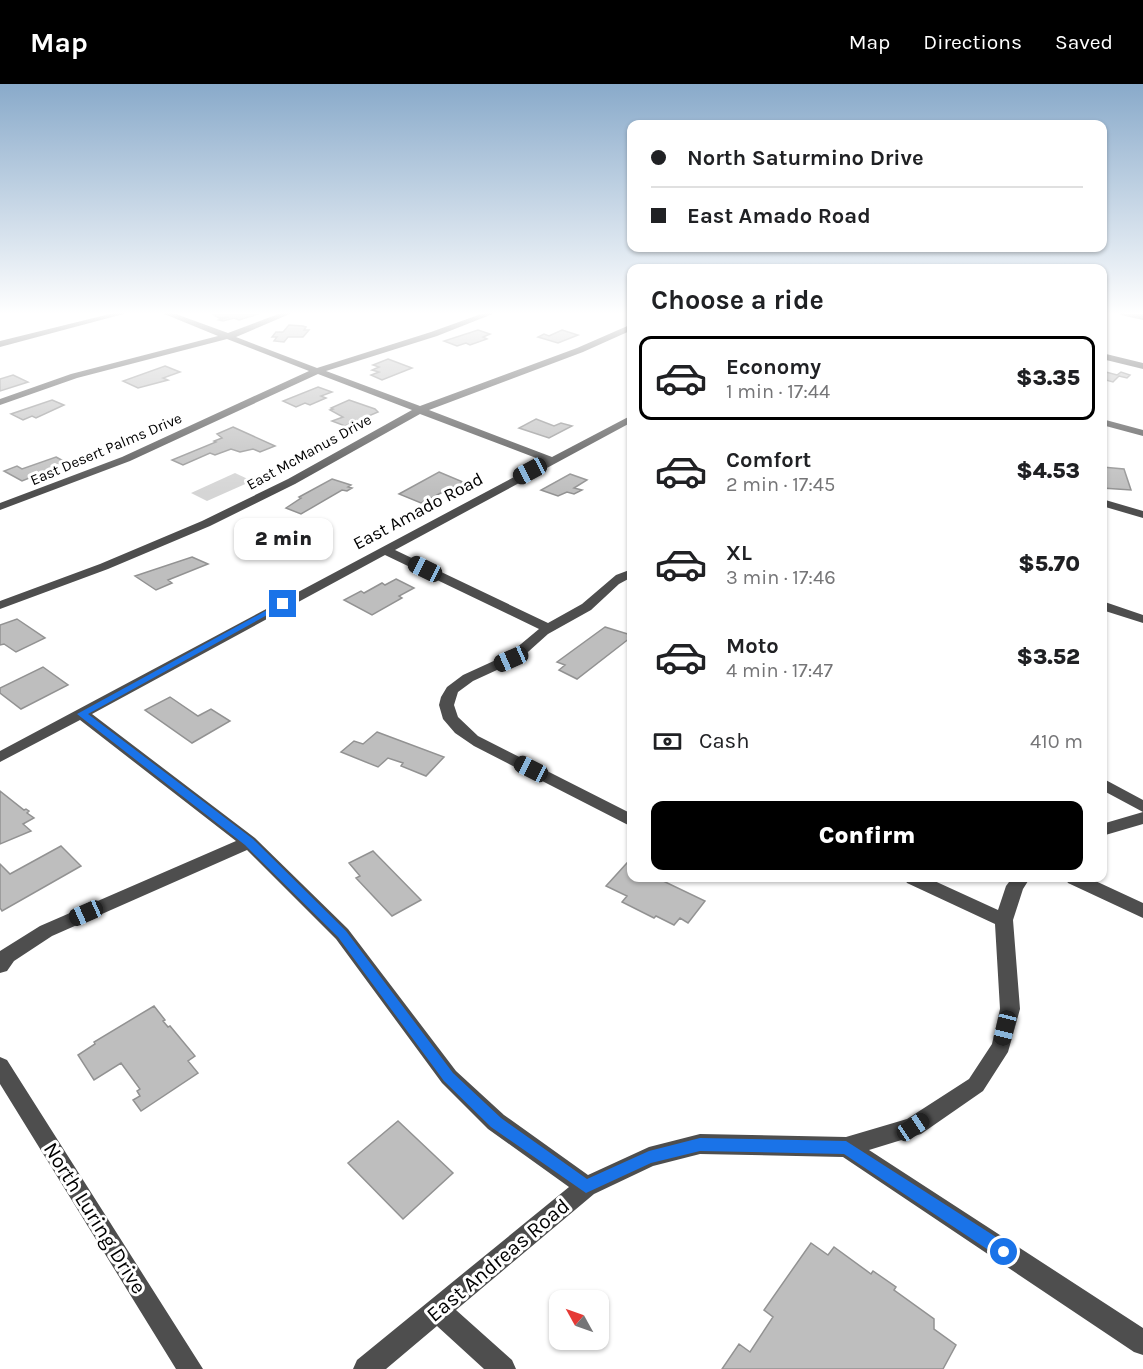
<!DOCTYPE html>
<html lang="en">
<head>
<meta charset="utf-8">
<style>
  :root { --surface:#fff; --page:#f6f6f6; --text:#202124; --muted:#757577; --line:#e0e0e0; --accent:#000 }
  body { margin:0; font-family:Karla,sans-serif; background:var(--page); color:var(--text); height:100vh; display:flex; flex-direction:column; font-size:22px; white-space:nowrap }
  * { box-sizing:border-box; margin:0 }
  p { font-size:20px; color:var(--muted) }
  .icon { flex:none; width:33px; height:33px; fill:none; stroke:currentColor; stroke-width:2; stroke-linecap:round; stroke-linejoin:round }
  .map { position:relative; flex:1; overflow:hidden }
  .drawer { position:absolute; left:627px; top:180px; width:480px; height:618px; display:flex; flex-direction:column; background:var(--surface); border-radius:12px; box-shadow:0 2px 4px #0004 }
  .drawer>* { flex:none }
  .banner { position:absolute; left:627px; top:36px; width:480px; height:132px; border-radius:12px; box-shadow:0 2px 4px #0004; display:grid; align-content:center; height:132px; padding:0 24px; background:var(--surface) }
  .needle { width:39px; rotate:310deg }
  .buttons { position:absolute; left:549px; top:1206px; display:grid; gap:12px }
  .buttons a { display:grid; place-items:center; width:60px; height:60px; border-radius:12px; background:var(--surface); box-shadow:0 2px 4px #0004; font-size:30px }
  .end { position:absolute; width:27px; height:27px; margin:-14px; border:8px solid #1a73e8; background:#fff; box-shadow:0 0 0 3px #fff }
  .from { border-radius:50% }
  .bubble { position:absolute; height:42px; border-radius:12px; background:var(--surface); box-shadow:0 2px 4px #0004; font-size:20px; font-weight:800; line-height:42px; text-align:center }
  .car { position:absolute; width:18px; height:36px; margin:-18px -9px; border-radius:8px; box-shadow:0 0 4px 2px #0007; background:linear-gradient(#222 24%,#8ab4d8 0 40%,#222 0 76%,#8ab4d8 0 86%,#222 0) }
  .banner b { display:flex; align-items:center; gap:21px; height:57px; font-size:22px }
  .banner b+b { border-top:2px solid var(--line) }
  .banner i { width:15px; height:15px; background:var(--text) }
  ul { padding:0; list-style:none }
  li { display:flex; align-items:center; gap:18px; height:84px; margin:0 12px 9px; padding:0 12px; border:3px solid transparent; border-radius:12px }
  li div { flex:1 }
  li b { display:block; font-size:22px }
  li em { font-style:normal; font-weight:800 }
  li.on { border-color:var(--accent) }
  li>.icon { width:54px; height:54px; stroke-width:1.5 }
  h2 { padding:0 24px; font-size:27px; line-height:72px }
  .pay { display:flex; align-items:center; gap:15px; height:66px; padding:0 24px; font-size:22px }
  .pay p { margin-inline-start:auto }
  .button { display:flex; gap:12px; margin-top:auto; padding:12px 24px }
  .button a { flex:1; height:69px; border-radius:12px; background:var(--accent); color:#fff; font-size:24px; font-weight:800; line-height:69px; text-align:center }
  header { display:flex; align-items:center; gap:36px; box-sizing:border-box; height:84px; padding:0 30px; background:var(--accent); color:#fff }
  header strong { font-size:28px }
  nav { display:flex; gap:33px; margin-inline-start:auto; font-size:21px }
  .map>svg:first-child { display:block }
  .green { fill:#d5d5d5 }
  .building { fill:#bebebe; stroke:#929292; stroke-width:1.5 }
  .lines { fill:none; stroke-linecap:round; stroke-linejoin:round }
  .minor { fill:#4e4e4e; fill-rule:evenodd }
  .route { fill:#1a73e8 }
  .labels { text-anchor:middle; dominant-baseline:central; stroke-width:6; stroke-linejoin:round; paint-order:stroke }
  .far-street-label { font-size:15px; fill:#000; stroke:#fff }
  .street-label { font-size:18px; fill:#000; stroke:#fff }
  .near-street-label { font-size:21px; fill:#000; stroke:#fff }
</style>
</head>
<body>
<header>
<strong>Map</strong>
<nav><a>Map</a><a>Directions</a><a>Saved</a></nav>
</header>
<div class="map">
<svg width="1143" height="1285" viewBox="0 0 1143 1285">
  <rect width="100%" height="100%" fill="#fff"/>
  <path class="green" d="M235 389 252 397 207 417 191 409Z"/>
  <path class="building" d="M211 229 227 230 261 229 239 236 234 234 223 237 219 236 229 233 219 234Z
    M289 241 303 242 306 243 304 246H309L303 253H288L284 258 274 257 277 253H272L276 248H283Z
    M478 246 490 250 483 253 487 255 470 261 466 259 457 262 444 257Z
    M562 246 578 251 558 259 538 253 544 250 549 252Z
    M388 275 412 284 382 296 371 291 379 288 372 286 379 283 373 281Z
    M165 282 180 288 163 294 168 296 138 304 123 297Z
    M1102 287 1117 291 1121 288 1130 291 1127 294 1119 292 1113 298 1102 295Z
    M13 291 28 298 0 307V295Z
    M318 303 332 308 321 312 326 314 310 321 305 319 296 323 283 317Z
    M52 316 64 321 36 334 32 332 23 336 11 330Z
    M349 316 375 325 378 328 345 342 332 337 343 333 330 326 333 325 331 324Z
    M536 335 554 342 561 339 572 342 549 354 519 344Z
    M233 343 275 362 260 368 253 365 240 368 231 365 215 371 210 369 183 381 172 376 216 358 214 357 222 354 217 350Z
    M56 373 67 379 22 397 4 387 17 382 22 385Z
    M1102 383 1124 385 1131 406 1102 404Z
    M439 388 463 398 421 419 399 410Z
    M570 390 587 396 574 404 582 406 574 410 567 408 558 412 541 406Z
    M332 395 351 401 348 403 352 404 347 407 342 406 301 430 286 424 301 414 299 413Z
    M192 473 208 480 168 496 172 499 156 506 135 492Z
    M396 495 414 504 399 512 402 514 372 531 344 516 361 507 364 509 382 499 385 501Z
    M17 535 45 554 16 568 4 560 0 561V541Z
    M605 543 631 551 628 553 630 554 577 595 559 586 565 581 557 578Z
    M43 583 68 601 21 625 0 609V604Z
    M170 613 198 632 211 625 230 637 192 659 145 626Z
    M377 648 444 673 426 692 401 682 403 679 388 674 378 683 341 668 354 657 363 660Z
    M0 707 24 726 26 725 29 727 27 729 34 734 23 740 31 747 0 760Z
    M61 762 81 782 2 827 0 824V780L10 790Z
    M373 767 421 816 392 832 356 794 360 792 349 779Z
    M627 779 632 781V794H657L705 817 688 839 680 834 674 841 656 832 654 834 622 818 627 812 606 802Z
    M154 922 165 936 163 937 168 943 170 942 195 972 188 977 198 989 141 1027 133 1016 140 1012 137 1007 140 1005 121 979 94 996 78 971 95 960 94 958Z
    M398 1037 453 1089 403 1135 348 1079Z
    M811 1159 828 1171 834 1163 871 1190 873 1187 896 1203 894 1206 934 1235V1245L956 1261 943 1285H722L739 1260 750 1268 773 1233 764 1226Z"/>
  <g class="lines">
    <path class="minor" d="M114 229H127L0 263V257Z
      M162 229H173L228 249 281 229H292L236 253 317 284 431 248 484 229H495L437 252 326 287 420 322 577 264 632 240V246L583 268 429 326 552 373 632 331V338L395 466 548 539 582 520 616 491 632 485V493L619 500 591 526 548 550 519 576 473 597 458 608 454 621 458 633 478 652 632 730V743L474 662 455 649 443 635 439 621 441 613 447 603 463 591 509 570 539 545 385 471 92 630 255 754 348 845 456 987 504 1031 588 1091 649 1063 700 1050 846 1053 907 1035 969 995 992 960 1000 925 995 840 907 799 904 794H928L998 826 1006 802 1012 794H1030L1023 805 1013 836 1020 925 1008 968 983 1007 921 1050 869 1066 1143 1244V1271L1134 1268 843 1073 700 1070 653 1082 594 1110 456 1226 512 1276 516 1285H484L437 1242 386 1285H353L357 1276 569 1103 488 1045 442 999 336 855 247 766 52 852 14 877 7 887 0 889V867L40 842 236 757 80 636 0 678V667L544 377 420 330 295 400 210 442 108 485 0 525V517L100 480 202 437 288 395 412 326 318 290 130 377 0 426V419L122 373 309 287 227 255 77 294 0 321V315L71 290 218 252Z
      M1120 229 1143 230V236L1121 231Z
      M1102 269 1143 279V285L1102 275Z
      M1102 335 1143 346V352L1102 341Z
      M1102 415 1143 427V434L1102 422Z
      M1102 517 1143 531V539L1102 526Z
      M1102 694 1143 716V740L1102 752V740L1143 728 1102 706Z
      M1065 794H1089L1143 819V834L1068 799Z
      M0 973 7 976 203 1285H176L0 1000Z"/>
  </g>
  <linearGradient id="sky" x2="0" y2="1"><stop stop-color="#89aaca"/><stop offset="0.56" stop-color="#fff"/><stop offset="1" stop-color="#fff" stop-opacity="0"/></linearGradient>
  <rect width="1143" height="409" fill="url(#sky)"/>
  <path class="route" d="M280 519 287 520 88 630 253 755 346 847 453 989 501 1034 587 1095 649 1067 700 1054 846 1057 1010 1162 1012 1168 1010 1173 1004 1175 999 1173 844 1070 700 1067 651 1079 586 1109 491 1043 444 997 338 853 245 761 77 630Z"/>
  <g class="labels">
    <g class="far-street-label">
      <text transform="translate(106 365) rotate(-23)">East Desert Palms Drive</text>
      <text transform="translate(309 368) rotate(-29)">East McManus Drive</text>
    </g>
    <g class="street-label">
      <text transform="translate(418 427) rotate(-28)">East Amado Road</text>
    </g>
    <g class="near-street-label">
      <text transform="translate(95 1134) rotate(58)">North Luring Drive</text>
      <text transform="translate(498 1176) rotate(-40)">East Andreas Road</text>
    </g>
  </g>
</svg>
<div class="buttons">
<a><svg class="needle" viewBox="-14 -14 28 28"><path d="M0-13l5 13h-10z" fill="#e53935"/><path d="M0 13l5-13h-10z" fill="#757577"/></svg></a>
</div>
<i class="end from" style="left:1004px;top:1168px"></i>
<i class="end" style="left:283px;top:520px"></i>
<div class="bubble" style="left:234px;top:434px;width:99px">2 min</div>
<i class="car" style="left:530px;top:387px;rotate:242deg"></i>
<i class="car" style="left:425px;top:485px;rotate:296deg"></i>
<i class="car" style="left:511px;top:575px;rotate:246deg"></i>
<i class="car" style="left:531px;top:685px;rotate:297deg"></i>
<i class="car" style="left:86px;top:829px;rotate:246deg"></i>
<i class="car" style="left:1005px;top:944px;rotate:194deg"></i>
<i class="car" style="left:913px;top:1043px;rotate:56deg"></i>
<div class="banner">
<b><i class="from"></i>North Saturmino Drive</b>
<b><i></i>East Amado Road</b>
</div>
<section class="drawer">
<h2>Choose a ride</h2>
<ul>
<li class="on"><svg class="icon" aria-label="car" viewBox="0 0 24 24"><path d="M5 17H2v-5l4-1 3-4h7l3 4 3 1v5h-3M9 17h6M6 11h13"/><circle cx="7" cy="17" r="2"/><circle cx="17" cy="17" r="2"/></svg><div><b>Economy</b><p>1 min · 17:44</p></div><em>$3.35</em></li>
<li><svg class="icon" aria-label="car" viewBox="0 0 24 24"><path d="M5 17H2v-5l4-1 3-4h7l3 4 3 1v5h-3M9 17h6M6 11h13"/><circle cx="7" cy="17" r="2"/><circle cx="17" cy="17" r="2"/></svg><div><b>Comfort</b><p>2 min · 17:45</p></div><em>$4.53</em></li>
<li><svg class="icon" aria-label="car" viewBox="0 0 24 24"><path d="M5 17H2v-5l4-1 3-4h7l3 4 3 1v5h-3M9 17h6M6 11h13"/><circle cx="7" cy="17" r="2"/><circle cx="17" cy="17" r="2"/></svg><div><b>XL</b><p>3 min · 17:46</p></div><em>$5.70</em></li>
<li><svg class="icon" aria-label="car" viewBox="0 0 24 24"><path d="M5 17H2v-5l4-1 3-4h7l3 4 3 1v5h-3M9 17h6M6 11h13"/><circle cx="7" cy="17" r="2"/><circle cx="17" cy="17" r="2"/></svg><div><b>Moto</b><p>4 min · 17:47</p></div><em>$3.52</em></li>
</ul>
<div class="pay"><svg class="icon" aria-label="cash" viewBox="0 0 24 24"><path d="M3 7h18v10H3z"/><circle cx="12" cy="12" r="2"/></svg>Cash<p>410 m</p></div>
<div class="button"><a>Confirm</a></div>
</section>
</div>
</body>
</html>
